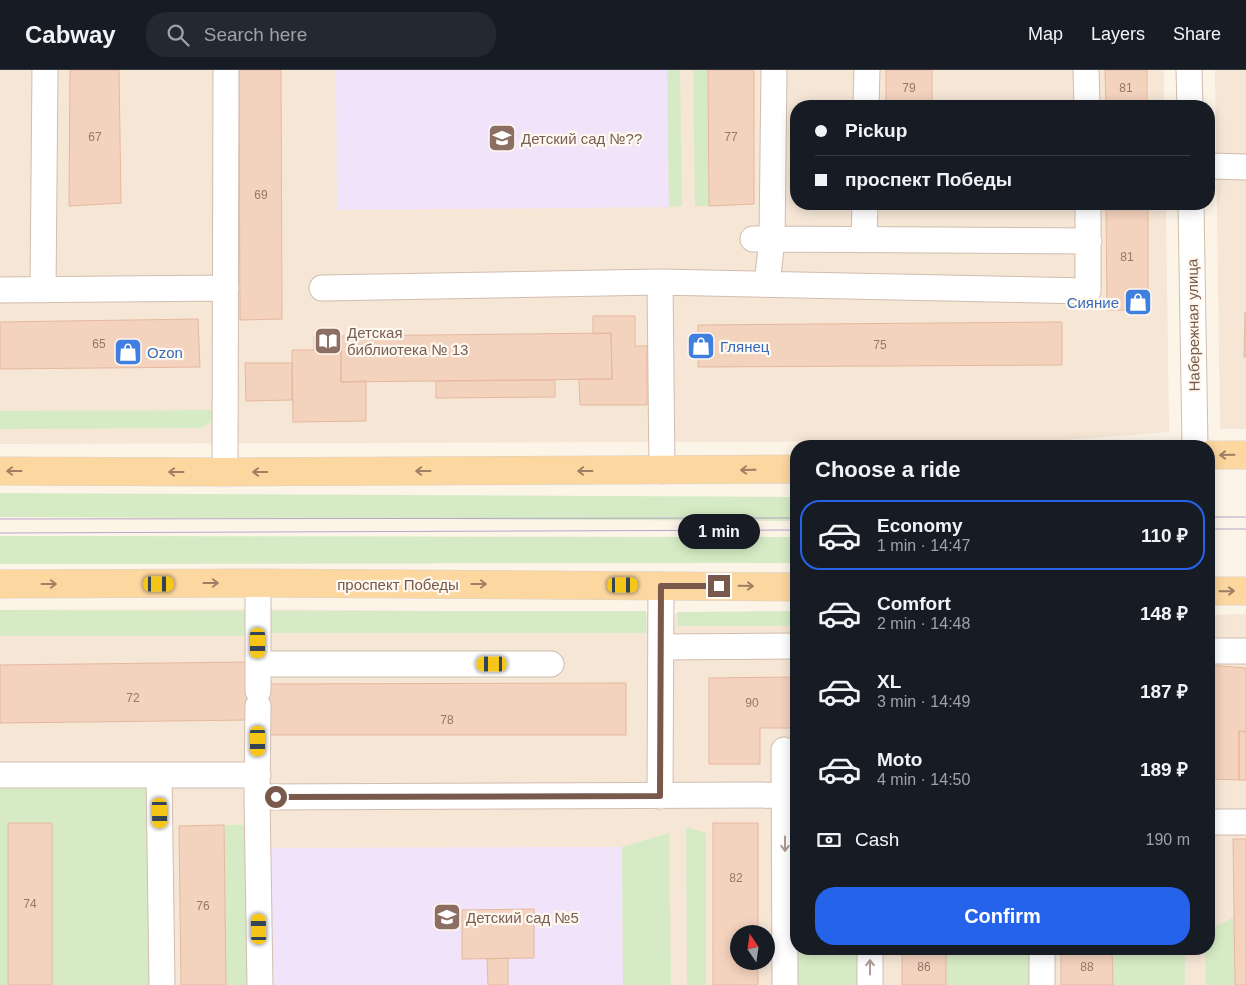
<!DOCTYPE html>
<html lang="en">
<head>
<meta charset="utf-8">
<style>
  :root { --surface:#171b24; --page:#242831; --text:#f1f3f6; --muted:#9ea1a6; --line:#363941; --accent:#2563eb }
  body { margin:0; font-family:Helvetica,sans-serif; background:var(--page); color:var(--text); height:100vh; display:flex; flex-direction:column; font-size:19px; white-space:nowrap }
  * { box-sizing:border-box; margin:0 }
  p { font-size:16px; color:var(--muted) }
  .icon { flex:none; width:28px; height:28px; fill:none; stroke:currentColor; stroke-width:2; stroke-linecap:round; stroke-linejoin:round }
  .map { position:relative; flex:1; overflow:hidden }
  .side { position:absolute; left:790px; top:370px; width:425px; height:515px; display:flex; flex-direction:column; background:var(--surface); border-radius:20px; box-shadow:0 2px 12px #0003 }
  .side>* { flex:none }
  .banner { position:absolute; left:790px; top:30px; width:425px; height:110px; border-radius:20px; box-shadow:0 2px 12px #0003; display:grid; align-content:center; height:110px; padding:0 25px; background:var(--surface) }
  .needle { width:32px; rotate:347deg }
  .tools { position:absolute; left:730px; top:855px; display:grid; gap:10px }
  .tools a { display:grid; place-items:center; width:45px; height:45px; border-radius:50%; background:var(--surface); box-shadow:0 2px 12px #0003; font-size:25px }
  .end { position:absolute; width:22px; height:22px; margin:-11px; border:6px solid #78594b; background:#fff; box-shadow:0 0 0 2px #fff }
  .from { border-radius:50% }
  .bubble { position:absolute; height:35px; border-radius:18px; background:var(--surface); box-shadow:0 2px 12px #0003; font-size:16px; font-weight:600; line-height:35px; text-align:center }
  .car { position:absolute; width:15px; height:30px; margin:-15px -8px; border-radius:6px; box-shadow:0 0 4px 1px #0007; background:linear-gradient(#f5c518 24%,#345 0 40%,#f5c518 0 76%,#345 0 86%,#f5c518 0) }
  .banner b { display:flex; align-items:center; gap:18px; height:48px; font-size:19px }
  .banner b+b { border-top:1px solid var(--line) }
  .banner i { width:12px; height:12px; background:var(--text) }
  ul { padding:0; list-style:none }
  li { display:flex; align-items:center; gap:15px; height:70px; margin:0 10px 8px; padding:0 15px; border:2px solid transparent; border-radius:20px }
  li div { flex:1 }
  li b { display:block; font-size:19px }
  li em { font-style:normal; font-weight:600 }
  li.current { border-color:var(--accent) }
  li>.icon { width:45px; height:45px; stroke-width:1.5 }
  h2 { padding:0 25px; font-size:22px; line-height:60px }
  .pay { display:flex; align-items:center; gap:12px; height:55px; padding:0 25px; font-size:19px }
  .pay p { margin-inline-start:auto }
  .cta { display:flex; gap:10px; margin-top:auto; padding:10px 25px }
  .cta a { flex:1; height:58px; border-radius:20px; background:var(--accent); color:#fff; font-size:20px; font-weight:600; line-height:58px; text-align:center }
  header { display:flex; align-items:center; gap:30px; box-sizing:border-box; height:70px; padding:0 25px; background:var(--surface); border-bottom:1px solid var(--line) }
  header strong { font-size:24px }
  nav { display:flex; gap:28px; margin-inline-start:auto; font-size:18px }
  .search { width:350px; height:45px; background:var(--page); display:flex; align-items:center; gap:12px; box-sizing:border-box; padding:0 18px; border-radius:20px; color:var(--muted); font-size:19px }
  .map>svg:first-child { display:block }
  .residential { fill:#f5e6d6; fill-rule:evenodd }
  .education { fill:#f1e4fa }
  .green { fill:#d6ebc5 }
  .building { fill:#f3d2be; stroke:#e6b89e }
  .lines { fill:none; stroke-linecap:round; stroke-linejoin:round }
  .minor-casing { stroke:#d2bdaf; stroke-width:27 }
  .major-casing { stroke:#d9d1cd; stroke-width:29 }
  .minor { stroke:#fff; stroke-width:25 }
  .major { stroke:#fcd79f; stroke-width:28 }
  .tram { stroke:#b7a5c8; stroke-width:1 }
  .oneway { stroke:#a07f64 }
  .oneway2 { stroke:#ae9b93 }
  .route { stroke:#78594b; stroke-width:6 }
  .labels { text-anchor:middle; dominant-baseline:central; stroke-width:4.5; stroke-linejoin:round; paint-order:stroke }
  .number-label { font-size:12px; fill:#977768 }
  .education-label { font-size:15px; fill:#785e54; stroke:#fff8ef; text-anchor:start }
  .shop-label { font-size:15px; fill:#366cbe; stroke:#fff8ef; text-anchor:start }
  .street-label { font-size:15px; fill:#78594b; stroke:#fff8ef }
</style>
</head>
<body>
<header>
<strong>Cabway</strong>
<div class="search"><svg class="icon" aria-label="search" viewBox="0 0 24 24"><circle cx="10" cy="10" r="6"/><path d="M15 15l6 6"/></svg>Search here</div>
<nav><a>Map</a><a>Layers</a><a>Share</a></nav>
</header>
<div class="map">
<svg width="1246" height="915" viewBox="0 0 1246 915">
  <rect width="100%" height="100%" fill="#fdf4e8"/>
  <path class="residential" d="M0 0H1164V36H796V134H1166L1169 362 1053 371 0 374Z
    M1215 0H1246V359H1220Z
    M258 539 796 545V879H1209V545L1246 544V915H0V540ZM739 864H766V891H739Z"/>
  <path class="education" d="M336 0H667L669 137 337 140Z
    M622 777 623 915H271V778Z"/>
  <path class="green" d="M667 0H680L682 136 669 137Z
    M693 0H708L709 136H695Z
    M216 340 211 352 201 358 0 359V341Z
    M0 423 796 427V451L0 447Z
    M0 466 796 467V493L0 494Z
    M0 540 245 541 246 566H0Z
    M268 541H646V563H268Z
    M796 541V556H678L677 542Z
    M153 713 156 915H0V714Z
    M224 755H271V915H226Z
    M686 757 706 763V915H687Z
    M669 763 671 915H623L622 777Z
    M1234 847 1235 915H1206L1205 879H1209V860Z
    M796 879H858V915H797Z
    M946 879H1033V915H946Z
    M1112 879H1185V915H1113Z"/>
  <path class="building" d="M70 0H119L121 133 69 136Z
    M239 0H281L282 249 240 250Z
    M708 0H754V134L709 136Z
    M886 0H932V36H886Z
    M1105 0H1147V36H1106Z
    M1106 134H1148V240H1107Z
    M1245 242H1246V287H1244Z
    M593 246H635V276H647V335H580L579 309H612L611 263 593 264Z
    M198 249 200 297 0 299V252Z
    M1062 252V295L698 297V255Z
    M611 263 612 309 341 312V266Z
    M314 266H341V312L366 311V351L293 352 292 280H314Z
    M245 293H292V330L246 331Z
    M555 310V327L436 328V311Z
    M249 592 251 650 0 653V595Z
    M1209 595 1246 598V662L1239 661V710L1210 709Z
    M796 607V658H760V694H709V608Z
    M626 613V665H267V614Z
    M1239 661 1246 662V710H1239Z
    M8 753H52V915H8Z
    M713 753H758V864H739V891H758V915H713Z
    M224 755 226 915H181L179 756Z
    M1233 769H1246V915H1235Z
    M534 839V888L462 889V840Z
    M902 879H946V915H902Z
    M1061 879H1112L1113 915H1061Z
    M508 888V915H488L487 889Z"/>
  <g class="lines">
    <g class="minor-casing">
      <path id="minor" d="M1086 0 1087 36
        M1189 0 1190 36
        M866 36 867 0
        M1209 96 1246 97
        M1191 134 1195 376
        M753 169 1089 171
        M864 170 865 134
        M660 212 1088 221V134
        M767 214 772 170 774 0
        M322 218 660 212 662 401
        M0 220 226 218
        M43 220 45 0
        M225 402 226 0
        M662 577 796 576
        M1209 581H1246
        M258 594H551
        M258 621V513
        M258 636 257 727 796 725
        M784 680 785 915
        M0 705H258
        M159 705 162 915
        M660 726 661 515
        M257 727 260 915
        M1209 752H1246
        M870 879V915
        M1042 879V915"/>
    </g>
    <g class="major-casing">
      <path id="major" d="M1209 385H1246
        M0 401 225 402 796 399
        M0 514 258 513 796 517
        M1209 521H1246"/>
    </g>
    <use href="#minor" class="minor"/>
    <use href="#major" class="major"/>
    <path class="tram" d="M1209 447H1246
      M0 449 796 448
      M1209 459H1246
      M0 463 796 460"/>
  </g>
  <defs><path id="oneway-shaft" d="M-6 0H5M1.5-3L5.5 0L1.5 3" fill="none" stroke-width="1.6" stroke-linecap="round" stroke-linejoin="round" transform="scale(1.25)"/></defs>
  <g class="oneway">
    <use href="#oneway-shaft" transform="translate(1227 385) rotate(179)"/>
    <use href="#oneway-shaft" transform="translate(748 400) rotate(179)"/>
    <use href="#oneway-shaft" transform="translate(14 401) rotate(-180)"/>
    <use href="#oneway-shaft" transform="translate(423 401) rotate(180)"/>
    <use href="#oneway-shaft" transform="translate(585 401) rotate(180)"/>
    <use href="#oneway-shaft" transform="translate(176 402) rotate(-180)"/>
    <use href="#oneway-shaft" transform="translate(260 402) rotate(180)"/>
    <use href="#oneway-shaft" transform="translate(211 513)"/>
    <use href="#oneway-shaft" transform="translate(49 514)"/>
    <use href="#oneway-shaft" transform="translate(479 514)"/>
    <use href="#oneway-shaft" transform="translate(746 516) rotate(1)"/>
    <use href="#oneway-shaft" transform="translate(1227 521) rotate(-1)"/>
  </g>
  <g class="oneway2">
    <use href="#oneway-shaft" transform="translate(785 774) rotate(90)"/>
    <use href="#oneway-shaft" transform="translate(870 897) rotate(-90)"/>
  </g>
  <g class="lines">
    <path class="route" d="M276 727 660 726 661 516H719"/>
  </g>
  <defs>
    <g id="school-square" transform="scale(1.4375)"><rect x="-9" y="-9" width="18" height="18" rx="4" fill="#8d6e63" stroke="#fff8ef"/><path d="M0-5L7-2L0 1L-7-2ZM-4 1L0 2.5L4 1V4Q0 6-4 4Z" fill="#fff"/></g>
    <g id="shop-square" transform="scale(1.4375)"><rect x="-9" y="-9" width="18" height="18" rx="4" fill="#3f7fe0" stroke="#fff8ef"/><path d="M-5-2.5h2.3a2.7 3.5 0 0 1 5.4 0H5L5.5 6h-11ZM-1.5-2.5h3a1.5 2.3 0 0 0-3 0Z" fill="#fff"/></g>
    <g id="library-square" transform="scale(1.4375)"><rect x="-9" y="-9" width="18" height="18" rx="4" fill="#8d6e63" stroke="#fff8ef"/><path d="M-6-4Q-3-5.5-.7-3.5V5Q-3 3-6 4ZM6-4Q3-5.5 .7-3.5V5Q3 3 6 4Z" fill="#fff"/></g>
  </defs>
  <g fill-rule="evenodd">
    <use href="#school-square" x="502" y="68"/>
    <use href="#shop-square" x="1138" y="232"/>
    <use href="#library-square" x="328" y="271"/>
    <use href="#shop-square" x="701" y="276"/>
    <use href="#shop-square" x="128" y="282"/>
    <use href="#school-square" x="447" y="847"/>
  </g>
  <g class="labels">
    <g class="number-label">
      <text x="909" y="18">79</text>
      <text x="1126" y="18">81</text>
      <text x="95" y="67">67</text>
      <text x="731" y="67">77</text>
      <text x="261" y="125">69</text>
      <text x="1127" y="187">81</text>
      <text x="99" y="274">65</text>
      <text x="880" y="275">75</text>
      <text x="133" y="628">72</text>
      <text x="752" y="633">90</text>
      <text x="447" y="650">78</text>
      <text x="736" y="808">82</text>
      <text x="30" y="834">74</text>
      <text x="203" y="836">76</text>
      <text x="924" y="897">86</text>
      <text x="1087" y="897">88</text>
    </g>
    <g class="education-label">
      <text x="521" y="68">Детский сад №??</text>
      <text x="347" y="262">Детская<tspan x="347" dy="17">библиотека № 13</tspan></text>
      <text x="466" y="847">Детский сад №5</text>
    </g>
    <g class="shop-label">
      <text x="1119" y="232" text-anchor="end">Сияние</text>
      <text x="720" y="276">Глянец</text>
      <text x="147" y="282">Ozon</text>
    </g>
    <g class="street-label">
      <text transform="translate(1193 255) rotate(-91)">Набережная улица</text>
      <text x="398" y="514">проспект Победы</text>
    </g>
  </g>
</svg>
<div class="tools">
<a><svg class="needle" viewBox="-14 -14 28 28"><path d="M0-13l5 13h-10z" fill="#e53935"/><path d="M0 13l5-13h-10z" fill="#9ea1a6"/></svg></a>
</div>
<i class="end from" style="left:276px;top:727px"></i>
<i class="end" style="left:719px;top:516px"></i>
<div class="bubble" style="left:678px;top:444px;width:82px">1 min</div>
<i class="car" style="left:159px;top:514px;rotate:90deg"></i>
<i class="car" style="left:623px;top:515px;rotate:90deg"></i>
<i class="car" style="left:258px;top:573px;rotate:180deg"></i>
<i class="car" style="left:492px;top:594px;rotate:270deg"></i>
<i class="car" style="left:258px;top:671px;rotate:180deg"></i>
<i class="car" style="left:160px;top:743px;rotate:179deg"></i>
<i class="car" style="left:259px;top:859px;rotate:359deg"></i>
<div class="banner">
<b><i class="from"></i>Pickup</b>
<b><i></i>проспект Победы</b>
</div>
<section class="side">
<h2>Choose a ride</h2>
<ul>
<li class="current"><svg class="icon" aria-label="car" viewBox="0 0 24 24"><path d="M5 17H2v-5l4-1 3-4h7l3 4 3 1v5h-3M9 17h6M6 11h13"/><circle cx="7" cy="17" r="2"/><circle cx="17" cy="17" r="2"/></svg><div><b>Economy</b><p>1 min · 14:47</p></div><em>110 ₽</em></li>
<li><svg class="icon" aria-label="car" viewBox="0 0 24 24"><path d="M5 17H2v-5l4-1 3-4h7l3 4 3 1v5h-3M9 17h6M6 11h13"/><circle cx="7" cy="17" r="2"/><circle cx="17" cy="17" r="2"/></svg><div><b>Comfort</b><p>2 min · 14:48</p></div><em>148 ₽</em></li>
<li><svg class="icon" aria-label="car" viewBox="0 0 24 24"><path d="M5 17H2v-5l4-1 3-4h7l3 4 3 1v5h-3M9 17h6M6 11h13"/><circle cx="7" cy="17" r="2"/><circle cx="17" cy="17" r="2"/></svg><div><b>XL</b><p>3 min · 14:49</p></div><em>187 ₽</em></li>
<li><svg class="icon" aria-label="car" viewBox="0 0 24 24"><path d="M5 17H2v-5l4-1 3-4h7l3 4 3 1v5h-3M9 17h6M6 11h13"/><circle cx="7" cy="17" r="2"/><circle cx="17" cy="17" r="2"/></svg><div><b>Moto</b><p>4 min · 14:50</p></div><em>189 ₽</em></li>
</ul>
<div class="pay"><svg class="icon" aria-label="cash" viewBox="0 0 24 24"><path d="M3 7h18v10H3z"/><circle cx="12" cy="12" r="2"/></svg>Cash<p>190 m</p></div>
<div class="cta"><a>Confirm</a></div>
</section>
</div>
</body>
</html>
